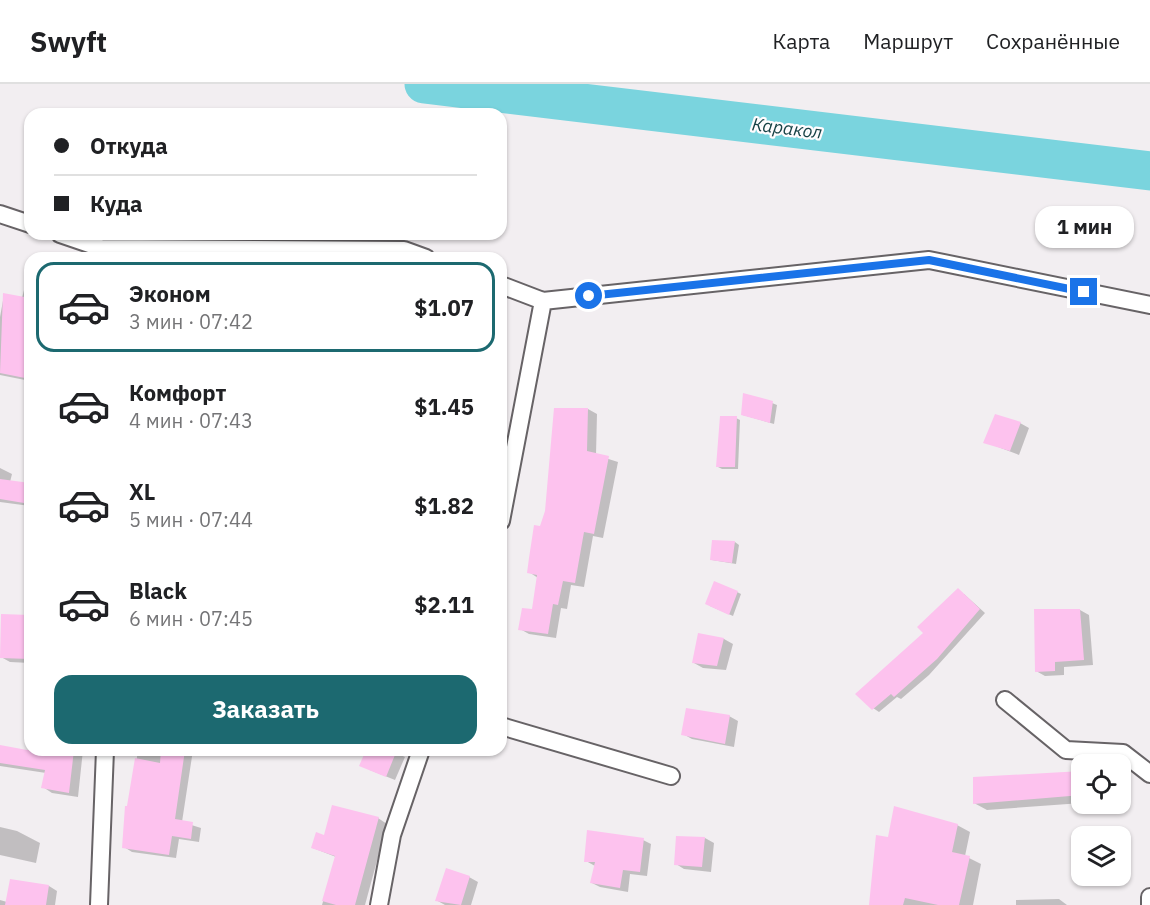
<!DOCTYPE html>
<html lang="ru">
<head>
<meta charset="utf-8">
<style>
  :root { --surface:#fff; --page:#f6f6f6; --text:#202124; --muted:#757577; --line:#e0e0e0; --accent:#1c6970 }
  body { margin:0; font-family:"IBM Plex Sans",sans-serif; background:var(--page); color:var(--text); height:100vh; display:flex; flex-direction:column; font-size:22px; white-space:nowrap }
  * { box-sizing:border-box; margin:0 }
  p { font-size:20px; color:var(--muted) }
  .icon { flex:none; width:33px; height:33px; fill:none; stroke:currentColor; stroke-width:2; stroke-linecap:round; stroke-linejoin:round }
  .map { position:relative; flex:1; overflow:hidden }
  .drawer { position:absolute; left:24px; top:168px; width:483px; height:504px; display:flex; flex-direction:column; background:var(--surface); border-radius:18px; box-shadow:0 2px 4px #0004 }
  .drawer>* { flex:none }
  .banner { position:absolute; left:24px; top:24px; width:483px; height:132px; border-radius:18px; box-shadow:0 2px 4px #0004; display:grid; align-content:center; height:132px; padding:0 30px; background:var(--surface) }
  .controls { position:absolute; left:1071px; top:670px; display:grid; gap:12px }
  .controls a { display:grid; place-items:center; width:60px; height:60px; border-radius:12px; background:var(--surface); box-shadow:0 2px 4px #0004; font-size:30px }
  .end { position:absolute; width:27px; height:27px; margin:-14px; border:8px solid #1a73e8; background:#fff; box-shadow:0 0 0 3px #fff }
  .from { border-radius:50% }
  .bubble { position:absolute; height:42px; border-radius:18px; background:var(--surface); box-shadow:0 2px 4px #0004; font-size:20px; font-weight:800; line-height:42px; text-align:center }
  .banner b { display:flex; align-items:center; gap:21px; height:57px; font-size:22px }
  .banner b+b { border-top:2px solid var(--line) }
  .banner i { width:15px; height:15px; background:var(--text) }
  ul { padding:10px 0 0; list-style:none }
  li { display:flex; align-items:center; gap:18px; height:90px; margin:0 12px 9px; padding:0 18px; border:3px solid transparent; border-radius:18px }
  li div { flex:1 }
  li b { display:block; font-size:22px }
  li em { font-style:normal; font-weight:800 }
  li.current { border-color:var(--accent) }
  li>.icon { width:54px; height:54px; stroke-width:1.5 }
  .button { display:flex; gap:12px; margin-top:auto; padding:12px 30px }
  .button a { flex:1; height:69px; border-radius:18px; background:var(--accent); color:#fff; font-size:24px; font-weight:800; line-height:69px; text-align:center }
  header { display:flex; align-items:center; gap:36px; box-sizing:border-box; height:84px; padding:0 30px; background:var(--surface); border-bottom:2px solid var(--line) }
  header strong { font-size:28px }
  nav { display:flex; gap:33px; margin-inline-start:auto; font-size:21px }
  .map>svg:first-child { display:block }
  .shadow { fill:#0003 }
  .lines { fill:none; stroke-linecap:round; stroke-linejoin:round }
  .river { stroke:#7ad4de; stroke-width:39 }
  .building { fill:#fdc2ee }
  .minor-casing { stroke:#676366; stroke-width:20 }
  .minor { stroke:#fff; stroke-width:16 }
  .route { stroke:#1a73e8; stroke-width:8 }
  .labels { text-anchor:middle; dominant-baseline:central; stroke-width:4.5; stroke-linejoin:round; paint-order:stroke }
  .water-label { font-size:18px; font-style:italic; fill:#174246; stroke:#fffcfe }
</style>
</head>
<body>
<header>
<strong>Swyft</strong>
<nav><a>Карта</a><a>Маршрут</a><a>Сохранённые</a></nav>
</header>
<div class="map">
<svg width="1150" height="821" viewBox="0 0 1150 821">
  <rect width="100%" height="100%" fill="#f2eef1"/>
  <path class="shadow" d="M24 206 30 208V297L0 291V233L4 211 22 214Z
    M772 319 777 321 774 340 743 331Z
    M588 325 597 330 596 371 618 378 603 454 593 452 584 503 571 501 567 525 561 524 556 554 529 550 520 545 533 527 538 494 529 488 541 443Z
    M736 334 740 336 738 385H722L718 383Z
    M1020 339 1029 344 1019 371 985 358Z
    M0 384 12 390 10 398 30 401V422L0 418Z
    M735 458 739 461 736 480 712 476Z
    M737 508 741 510 733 532 710 522Z
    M964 510 985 529 929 591 901 615 897 613 879 628 873 624 925 550Z
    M1080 526 1089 531 1093 581 1064 583V591L1045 592 1036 587Z
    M30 532V579L10 578 1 573Z
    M699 551 724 555 733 560 726 586 703 584 694 579Z
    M729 632 738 637 734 663 692 655 683 650Z
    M0 663 40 670 41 666H83L78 713 52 709 43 703 46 689 0 682Z
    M138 666H193L182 738 201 744 199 758 179 755 176 774 132 768 124 763Z
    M368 666H390L405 673 395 696 370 686Z
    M1082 688V719L987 726 974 719Z
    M378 734 387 740 365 821H322L336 773 313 764 325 753Z
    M957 741 970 748 965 772 981 780 973 821H870L890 755Z
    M0 743 17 747 40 759 36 779 0 771Z
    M705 754 714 759 711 788 684 785 676 780Z
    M643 756 651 760 647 792 630 790 628 808 600 803 592 799 595 782 586 777Z
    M469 793 478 798 471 821H445L436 816Z
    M49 802 57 807 55 821H0V816L7 818Z
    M1059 815 1067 821H1016V816Z"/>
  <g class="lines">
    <path class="river" d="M424 0 1150 87"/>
  </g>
  <path class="building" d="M3 209 30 214V295L0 289Z
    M743 309 773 317 770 339 741 331Z
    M554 324H588L587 367 609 372 594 450 584 448 575 499 563 497 558 521 553 520 548 550 518 546 522 524 532 525 537 491 527 489 529 474 534 441 540 442 545 427Z
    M995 330 1021 338 1010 367 983 359Z
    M720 332H737L735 383H716Z
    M0 395 30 399V420L0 415Z
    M712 456 735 457 732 479 710 476Z
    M714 497 738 507 729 531 705 520Z
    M958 504 980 525 937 575 894 613 891 610 872 626 855 610 923 549 917 543Z
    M1034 525H1080L1084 576 1055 578V587L1035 588Z
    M1 530 30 531V575L0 574Z
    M698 549 724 554 717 582 692 579Z
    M686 624 730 631 725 660 681 651Z
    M0 661 27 666H74L69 709 41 704 45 686 0 679Z
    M161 666H185L175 735 193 738 191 755 172 752 169 771 122 764 125 722H127L135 674 160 679Z
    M366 666H397L386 693 359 682Z
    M1082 687V711L973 720V693Z
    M332 721 379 733 355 821H336L322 817 335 772 311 764 316 748 324 751Z
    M894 722 958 740 952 768 970 772 959 821H938L905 814 903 821H869L876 751 888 753Z
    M587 746 644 754 640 788 623 786 620 804 590 799 595 778H584Z
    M676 752 705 753 702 783 674 781Z
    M446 784 470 792 461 821 435 817Z
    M10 795 49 801 46 821H5Z"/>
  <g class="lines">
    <g class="minor-casing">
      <path id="minor" d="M0 130 30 140
        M60 150 101 164 404 166 426 174
        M501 201 543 217 929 176 1150 221
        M501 437 543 217
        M1005 616 1066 666 1123 669 1150 690
        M501 642 671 692
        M99 821 105 666
        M379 821 392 751 421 666
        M1150 821V813"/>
    </g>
    <use href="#minor" class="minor"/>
  </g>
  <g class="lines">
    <path class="route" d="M589 212 929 176 1084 208"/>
  </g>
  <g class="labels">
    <g class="water-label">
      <text transform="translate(787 44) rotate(7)">Каракол</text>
    </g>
  </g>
</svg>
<div class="controls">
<a><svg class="icon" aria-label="locate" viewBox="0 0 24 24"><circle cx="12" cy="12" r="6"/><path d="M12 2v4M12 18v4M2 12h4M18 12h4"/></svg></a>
<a><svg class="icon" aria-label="layers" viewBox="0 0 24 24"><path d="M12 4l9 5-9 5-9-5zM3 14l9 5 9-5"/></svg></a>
</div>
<i class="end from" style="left:589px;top:212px"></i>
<i class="end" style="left:1084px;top:208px"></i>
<div class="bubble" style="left:1035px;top:122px;width:99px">1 мин</div>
<div class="banner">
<b><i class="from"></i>Откуда</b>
<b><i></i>Куда</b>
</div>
<section class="drawer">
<ul>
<li class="current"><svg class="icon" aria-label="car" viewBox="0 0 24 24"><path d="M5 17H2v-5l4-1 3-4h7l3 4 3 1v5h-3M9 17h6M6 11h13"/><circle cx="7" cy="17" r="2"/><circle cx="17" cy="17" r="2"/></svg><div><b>Эконом</b><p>3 мин · 07:42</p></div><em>$1.07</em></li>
<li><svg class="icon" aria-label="car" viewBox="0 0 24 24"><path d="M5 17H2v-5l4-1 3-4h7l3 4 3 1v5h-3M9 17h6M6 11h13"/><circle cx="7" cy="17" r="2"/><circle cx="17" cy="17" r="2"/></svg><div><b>Комфорт</b><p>4 мин · 07:43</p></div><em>$1.45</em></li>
<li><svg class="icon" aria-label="car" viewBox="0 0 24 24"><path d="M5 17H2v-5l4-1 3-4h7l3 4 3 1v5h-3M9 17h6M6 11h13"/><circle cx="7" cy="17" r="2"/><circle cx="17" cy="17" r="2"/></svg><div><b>XL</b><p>5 мин · 07:44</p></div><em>$1.82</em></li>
<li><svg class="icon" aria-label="car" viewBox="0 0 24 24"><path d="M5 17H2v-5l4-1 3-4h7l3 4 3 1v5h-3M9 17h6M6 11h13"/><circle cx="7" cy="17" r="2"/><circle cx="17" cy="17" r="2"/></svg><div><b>Black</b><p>6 мин · 07:45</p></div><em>$2.11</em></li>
</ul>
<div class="button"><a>Заказать</a></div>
</section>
</div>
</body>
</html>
